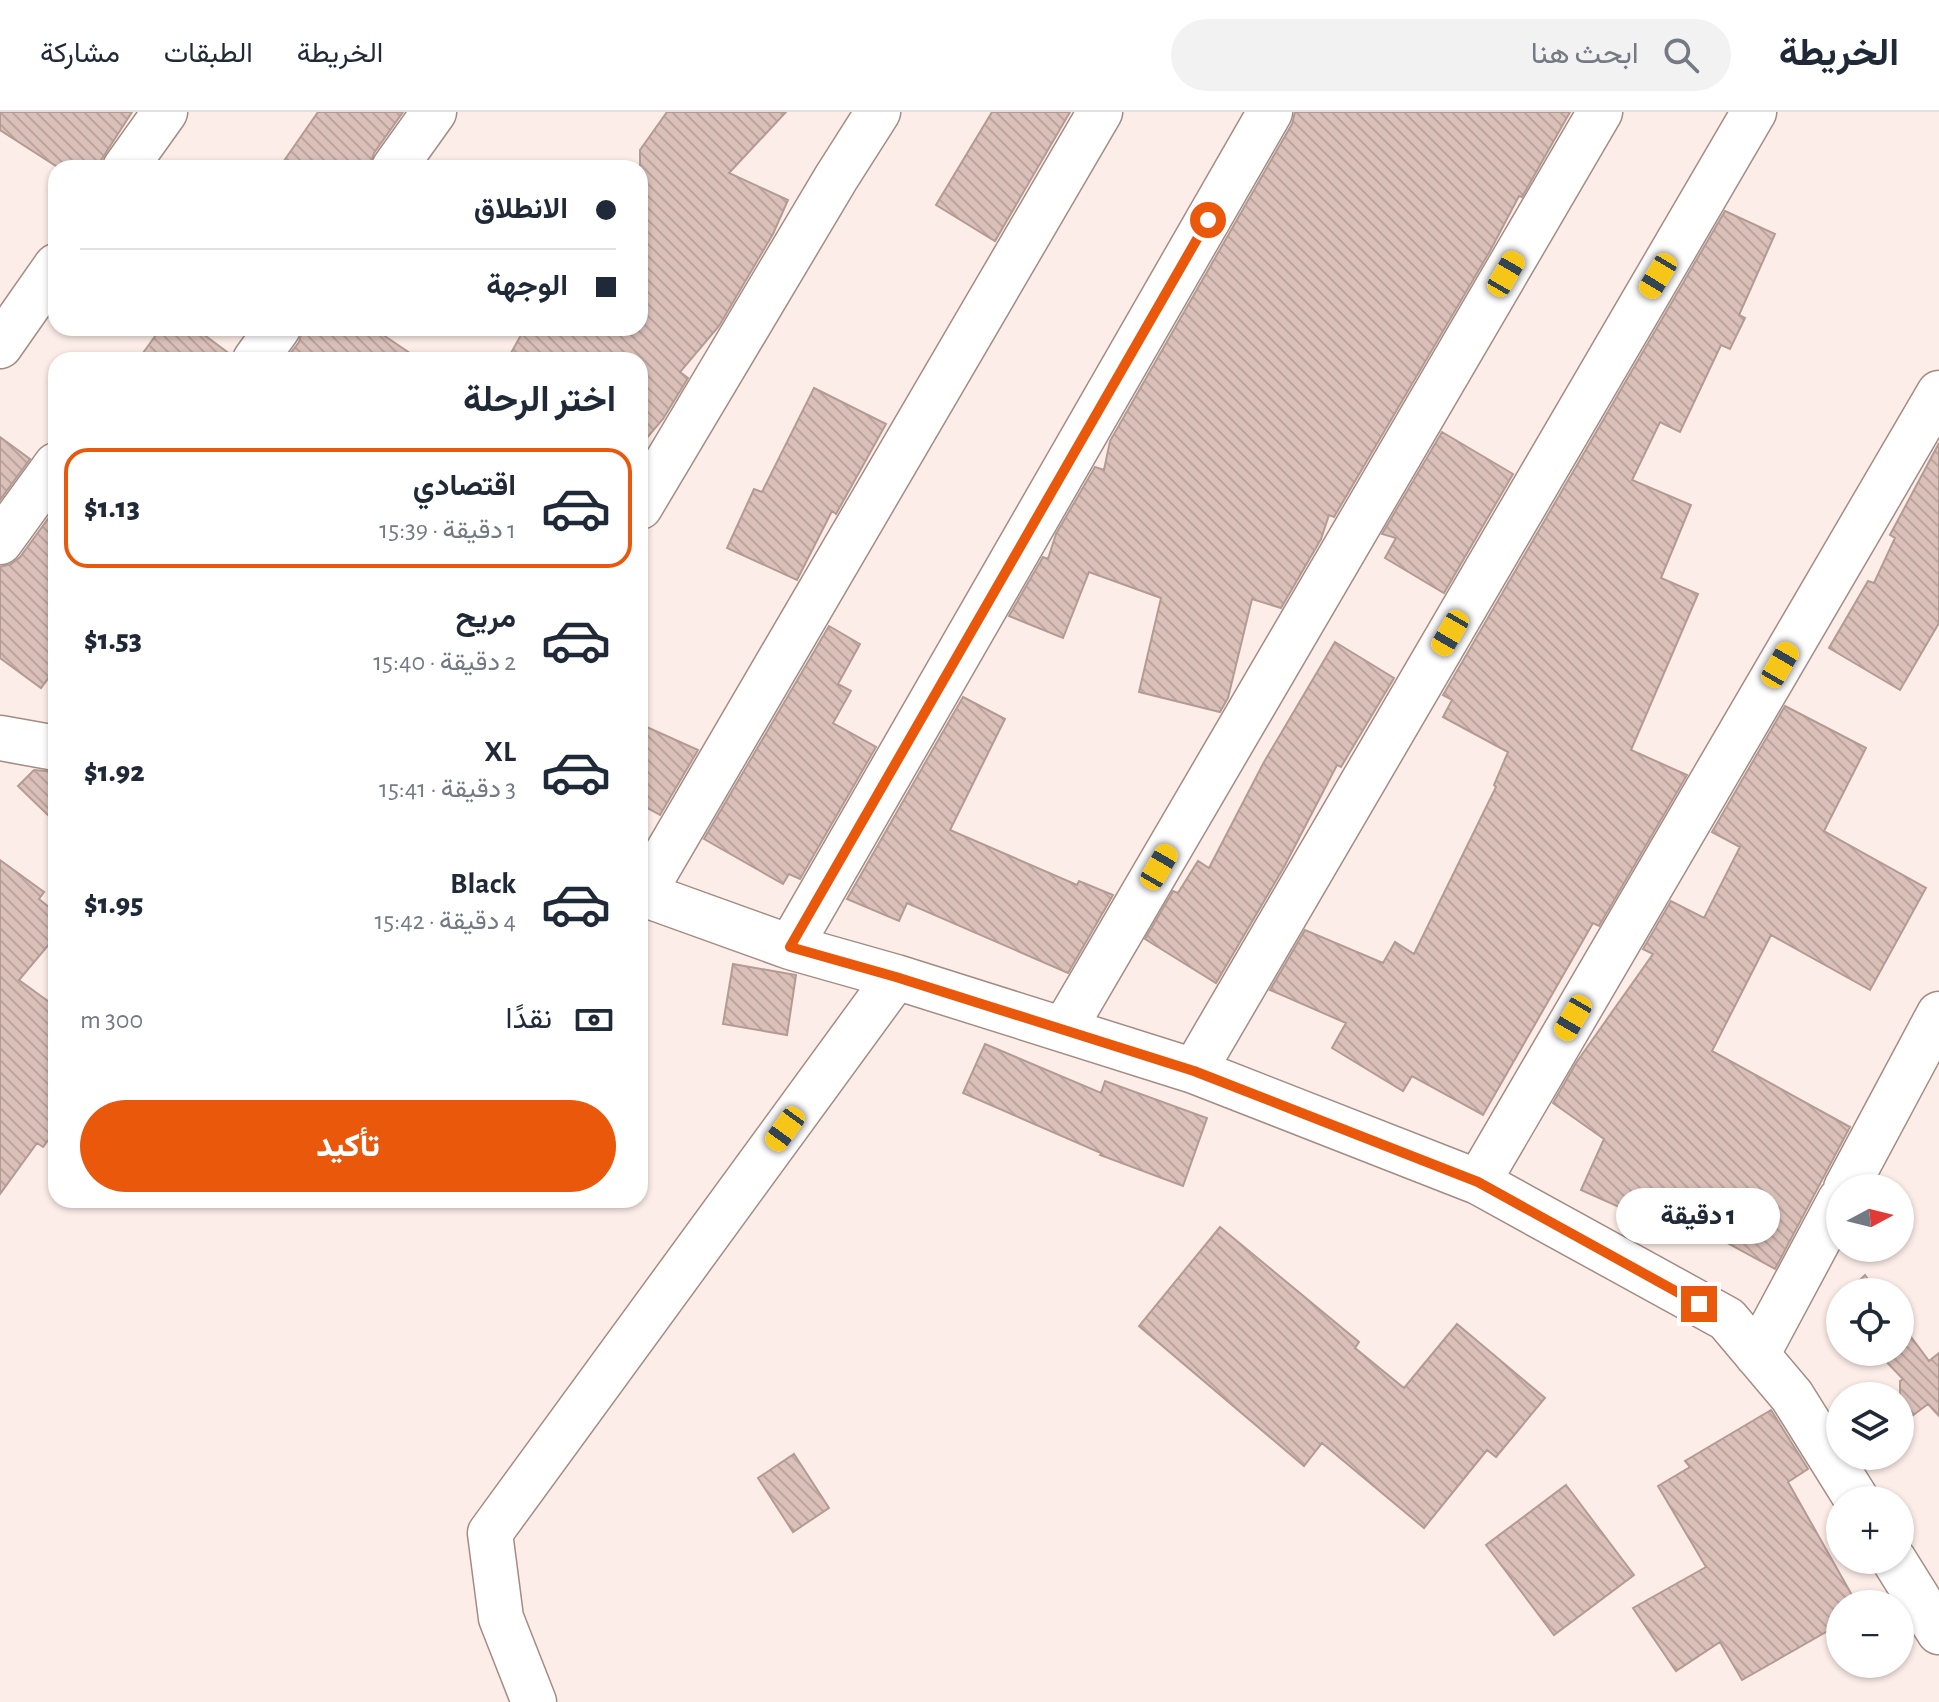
<!DOCTYPE html>
<html lang="ar">
<head>
<meta charset="utf-8">
<style>
  :root { --surface:#fff; --page:#f2f2f3; --text:#1f2937; --muted:#747a83; --line:#e0e1e3; --accent:#ea580c }
  body { margin:0; font-family:"Alegreya Sans",Vazirmatn,sans-serif; background:var(--page); color:var(--text); direction:rtl; height:100vh; display:flex; flex-direction:column; font-size:30px; white-space:nowrap }
  * { box-sizing:border-box; margin:0 }
  p { font-size:26px; color:var(--muted) }
  .icon { flex:none; width:44px; height:44px; fill:none; stroke:currentColor; stroke-width:2; stroke-linecap:round; stroke-linejoin:round }
  .map { position:relative; flex:1; overflow:hidden; direction:ltr }
  .details { position:absolute; left:48px; top:240px; width:600px; height:856px; display:flex; flex-direction:column; background:var(--surface); border-radius:24px; box-shadow:0 2px 6px #0004; direction:rtl }
  .details>* { flex:none }
  .top-card { position:absolute; left:48px; top:48px; width:600px; height:176px; border-radius:24px; box-shadow:0 2px 6px #0004; direction:rtl; display:grid; align-content:center; height:176px; padding:0 32px; background:var(--surface) }
  .needle { width:52px; rotate:83deg }
  .buttons { position:absolute; left:1826px; top:1062px; display:grid; gap:16px }
  .buttons a { display:grid; place-items:center; width:88px; height:88px; border-radius:50%; background:var(--surface); box-shadow:0 2px 6px #0004; font-size:40px }
  .end { position:absolute; width:36px; height:36px; margin:-18px; border:10px solid #ea580c; background:#fff; box-shadow:0 0 0 4px #fff }
  .from { border-radius:50% }
  .bubble { position:absolute; height:56px; border-radius:28px; background:var(--surface); box-shadow:0 2px 6px #0004; font-size:26px; font-weight:800; line-height:56px; text-align:center; direction:rtl }
  .car { position:absolute; width:24px; height:48px; margin:-24px -12px; border-radius:10px; box-shadow:0 0 6px 2px #0007; background:linear-gradient(#f5c518 24%,#345 0 40%,#f5c518 0 76%,#345 0 86%,#f5c518 0) }
  .top-card b { display:flex; align-items:center; gap:28px; height:76px; font-size:30px }
  .top-card b+b { border-top:2px solid var(--line) }
  .top-card i { width:20px; height:20px; background:var(--text) }
  ul { padding:0; list-style:none }
  li { display:flex; align-items:center; gap:24px; height:120px; margin:0 16px 12px; padding:0 16px; border:4px solid transparent; border-radius:24px }
  li div { flex:1 }
  li b { display:block; font-size:30px }
  li em { font-style:normal; font-weight:800 }
  li.active { border-color:var(--accent) }
  li>.icon { width:72px; height:72px; stroke-width:1.5 }
  h2 { padding:0 32px; font-size:36px; line-height:96px }
  .pay { display:flex; align-items:center; gap:20px; height:88px; padding:0 32px; font-size:30px }
  .pay p { margin-inline-start:auto }
  .button { display:flex; gap:16px; margin-top:auto; padding:16px 32px }
  .button a { flex:1; height:92px; border-radius:48px; background:var(--accent); color:#fff; font-size:32px; font-weight:800; line-height:92px; text-align:center }
  header { display:flex; align-items:center; gap:48px; box-sizing:border-box; height:112px; padding:0 40px; background:var(--surface); border-bottom:2px solid var(--line) }
  header strong { font-size:38px }
  nav { display:flex; gap:44px; margin-inline-start:auto; font-size:28px }
  .search { width:560px; height:72px; background:var(--page); display:flex; align-items:center; gap:20px; box-sizing:border-box; padding:0 28px; border-radius:44px; color:var(--muted); font-size:30px }
  .map>svg:first-child { display:block }
  .building { fill:url(#building-back-hatch); stroke:#b39b93; stroke-width:2 }
  .lines { fill:none; stroke-linecap:round; stroke-linejoin:round }
  .minor-casing { stroke:#a48c84; stroke-width:47 }
  .minor { stroke:#fff; stroke-width:44 }
  .route { stroke:#ea580c; stroke-width:10 }
</style>
</head>
<body>
<header>
<strong>الخريطة</strong>
<div class="search"><svg class="icon" aria-label="search" viewBox="0 0 24 24"><circle cx="10" cy="10" r="6"/><path d="M15 15l6 6"/></svg>ابحث هنا</div>
<nav><a>الخريطة</a><a>الطبقات</a><a>مشاركة</a></nav>
</header>
<div class="map">
<svg width="1939" height="1590" viewBox="0 0 1939 1590">
  <defs>
    <pattern id="building-back-hatch" width="6" height="6" patternUnits="userSpaceOnUse" patternTransform="scale(2)"><rect width="6" height="6" fill="#dac0b8"/><path d="M-1 5l2 2M0 0l6 6M5-1l2 2" fill="none" stroke="#bba59e"/></pattern>
  </defs>
  <rect width="100%" height="100%" fill="#fdede8"/>
  <path class="building" d="M0 0H132L96 56H59L0 18Z
    M318 0H403L374 41 369 56H279Z
    M667 0H786L729 61 788 88 773 122 719 214 680 260 688 266 663 307 640 334V248H507L525 216H640V38Z
    M992 0H1070L995 129 936 93Z
    M1295 0H1570L1522 85 1519 84 1490 139 1334 405 1329 403 1321 427 1281 496 1252 487 1228 586 1220 600 1139 580 1161 486 1089 460 1063 526 1009 504 1043 445 1048 447 1056 422 1095 355 1104 358 1110 329 1292 12Z
    M1725 99 1775 122 1739 203 1745 206 1730 237 1721 233 1680 320 1660 310 1632 368 1691 393 1661 466 1698 482 1631 638 1687 663 1599 814 1593 811 1483 1003 1412 964 1403 979 1332 936 1346 911 1270 878 1305 818 1383 851 1395 830 1414 842 1496 675 1494 673 1508 640 1443 605 1452 588 1443 583Z
    M161 216H195L231 243 230 248H138Z
    M303 216H373L420 248H300L290 242 299 230Z
    M814 276 886 312 836 402 832 399 797 468 727 436 754 377 762 380Z
    M1442 320 1513 362 1444 481 1385 446 1396 426 1382 422Z
    M0 325 30 347 0 388Z
    M1939 331V511L1900 578 1829 536 1868 469 1874 471 1895 426 1890 423Z
    M56 396V556L41 576 0 546V455L11 452 20 445Z
    M829 514 860 532 838 572 851 579 833 611 876 635 800 767 789 762 783 772 704 727Z
    M1335 530 1394 566 1341 655 1337 653 1284 755 1216 871 1145 827 1173 779 1178 781 1198 749 1209 756 1264 650Z
    M963 585 1005 607 950 718 1077 773 1079 769 1113 783 1068 861 907 791 899 809 847 787Z
    M1785 594 1866 636 1824 719 1926 776 1870 878 1771 823 1712 939 1850 1015 1775 1157 1676 1103 1669 1116 1630 1094 1628 1099 1581 1078 1604 1027 1553 991 1576 951 1653 842 1643 837 1671 789 1704 806 1740 735 1712 720Z
    M640 612 698 638 660 703 640 692Z
    M34 658 56 660V711L18 674Z
    M0 748 44 780 39 787 56 801V824L19 868 56 895V1018L43 1035 37 1031 0 1082Z
    M733 852 796 863 787 923 723 912Z
    M985 932 1101 981 1105 969 1207 1006 1183 1074 1100 1043 1101 1041 963 981Z
    M1220 1115 1359 1230 1355 1236 1404 1276 1457 1212 1545 1286 1496 1345 1487 1338 1424 1416 1322 1331 1304 1354 1139 1214Z
    M1865 1163 1877 1180H1847L1852 1176Z
    M1900 1210 1929 1249 1939 1241V1304L1928 1292 1900 1313V1269L1903 1267 1877 1240H1900Z
    M1771 1298 1808 1357 1788 1370 1857 1492H1840V1512L1742 1568 1720 1530 1676 1559 1633 1496 1706 1455 1658 1374 1690 1355 1685 1349Z
    M794 1342 829 1396 793 1420 758 1366Z
    M1566 1373 1634 1463 1554 1523 1486 1433Z"/>
  <g class="lines">
    <g class="minor-casing">
      <path id="minor" d="M125 56 165 0
        M394 56 434 0
        M0 234 56 154
        M255 248 278 216
        M640 395 836 66 878 0
        M0 430 56 353
        M0 626 56 636
        M640 781 790 835 896 865 1194 959 1478 1070 1727 1207 1792 1284 1857 1388
        M643 782 1100 0
        M790 835 1270 0
        M1064 917 1600 0
        M1194 959 1754 0
        M1478 1070 1939 281
        M1846 1076 1939 902
        M1757 1243 1840 1088
        M1894 1448 1939 1520
        M534 1590 501 1506 490 1421 896 865"/>
    </g>
    <use href="#minor" class="minor"/>
  </g>
  <g class="lines">
    <path class="route" d="M1208 108 790 835 896 865 1194 959 1478 1070 1699 1192"/>
  </g>
</svg>
<div class="buttons">
<a><svg class="needle" viewBox="-14 -14 28 28"><path d="M0-13l5 13h-10z" fill="#e53935"/><path d="M0 13l5-13h-10z" fill="#747a83"/></svg></a>
<a><svg class="icon" aria-label="locate" viewBox="0 0 24 24"><circle cx="12" cy="12" r="6"/><path d="M12 2v4M12 18v4M2 12h4M18 12h4"/></svg></a>
<a><svg class="icon" aria-label="layers" viewBox="0 0 24 24"><path d="M12 4l9 5-9 5-9-5zM3 14l9 5 9-5"/></svg></a>
<a>+</a>
<a>−</a>
</div>
<i class="end from" style="left:1208px;top:108px"></i>
<i class="end" style="left:1699px;top:1192px"></i>
<div class="bubble" style="left:1616px;top:1076px;width:164px">1 دقيقة</div>
<i class="car" style="left:1506px;top:162px;rotate:30deg"></i>
<i class="car" style="left:1658px;top:164px;rotate:211deg"></i>
<i class="car" style="left:1450px;top:521px;rotate:210deg"></i>
<i class="car" style="left:1780px;top:553px;rotate:30deg"></i>
<i class="car" style="left:1159px;top:755px;rotate:30deg"></i>
<i class="car" style="left:1573px;top:906px;rotate:210deg"></i>
<i class="car" style="left:785px;top:1017px;rotate:216deg"></i>
<div class="top-card">
<b><i class="from"></i>الانطلاق</b>
<b><i></i>الوجهة</b>
</div>
<section class="details">
<h2>اختر الرحلة</h2>
<ul>
<li class="active"><svg class="icon" aria-label="car" viewBox="0 0 24 24"><path d="M5 17H2v-5l4-1 3-4h7l3 4 3 1v5h-3M9 17h6M6 11h13"/><circle cx="7" cy="17" r="2"/><circle cx="17" cy="17" r="2"/></svg><div><b>اقتصادي</b><p>1 دقيقة · 15:39</p></div><em>$1.13</em></li>
<li><svg class="icon" aria-label="car" viewBox="0 0 24 24"><path d="M5 17H2v-5l4-1 3-4h7l3 4 3 1v5h-3M9 17h6M6 11h13"/><circle cx="7" cy="17" r="2"/><circle cx="17" cy="17" r="2"/></svg><div><b>مريح</b><p>2 دقيقة · 15:40</p></div><em>$1.53</em></li>
<li><svg class="icon" aria-label="car" viewBox="0 0 24 24"><path d="M5 17H2v-5l4-1 3-4h7l3 4 3 1v5h-3M9 17h6M6 11h13"/><circle cx="7" cy="17" r="2"/><circle cx="17" cy="17" r="2"/></svg><div><b>XL</b><p>3 دقيقة · 15:41</p></div><em>$1.92</em></li>
<li><svg class="icon" aria-label="car" viewBox="0 0 24 24"><path d="M5 17H2v-5l4-1 3-4h7l3 4 3 1v5h-3M9 17h6M6 11h13"/><circle cx="7" cy="17" r="2"/><circle cx="17" cy="17" r="2"/></svg><div><b>Black</b><p>4 دقيقة · 15:42</p></div><em>$1.95</em></li>
</ul>
<div class="pay"><svg class="icon" aria-label="cash" viewBox="0 0 24 24"><path d="M3 7h18v10H3z"/><circle cx="12" cy="12" r="2"/></svg>نقدًا<p>300 m</p></div>
<div class="button"><a>تأكيد</a></div>
</section>
</div>
</body>
</html>
